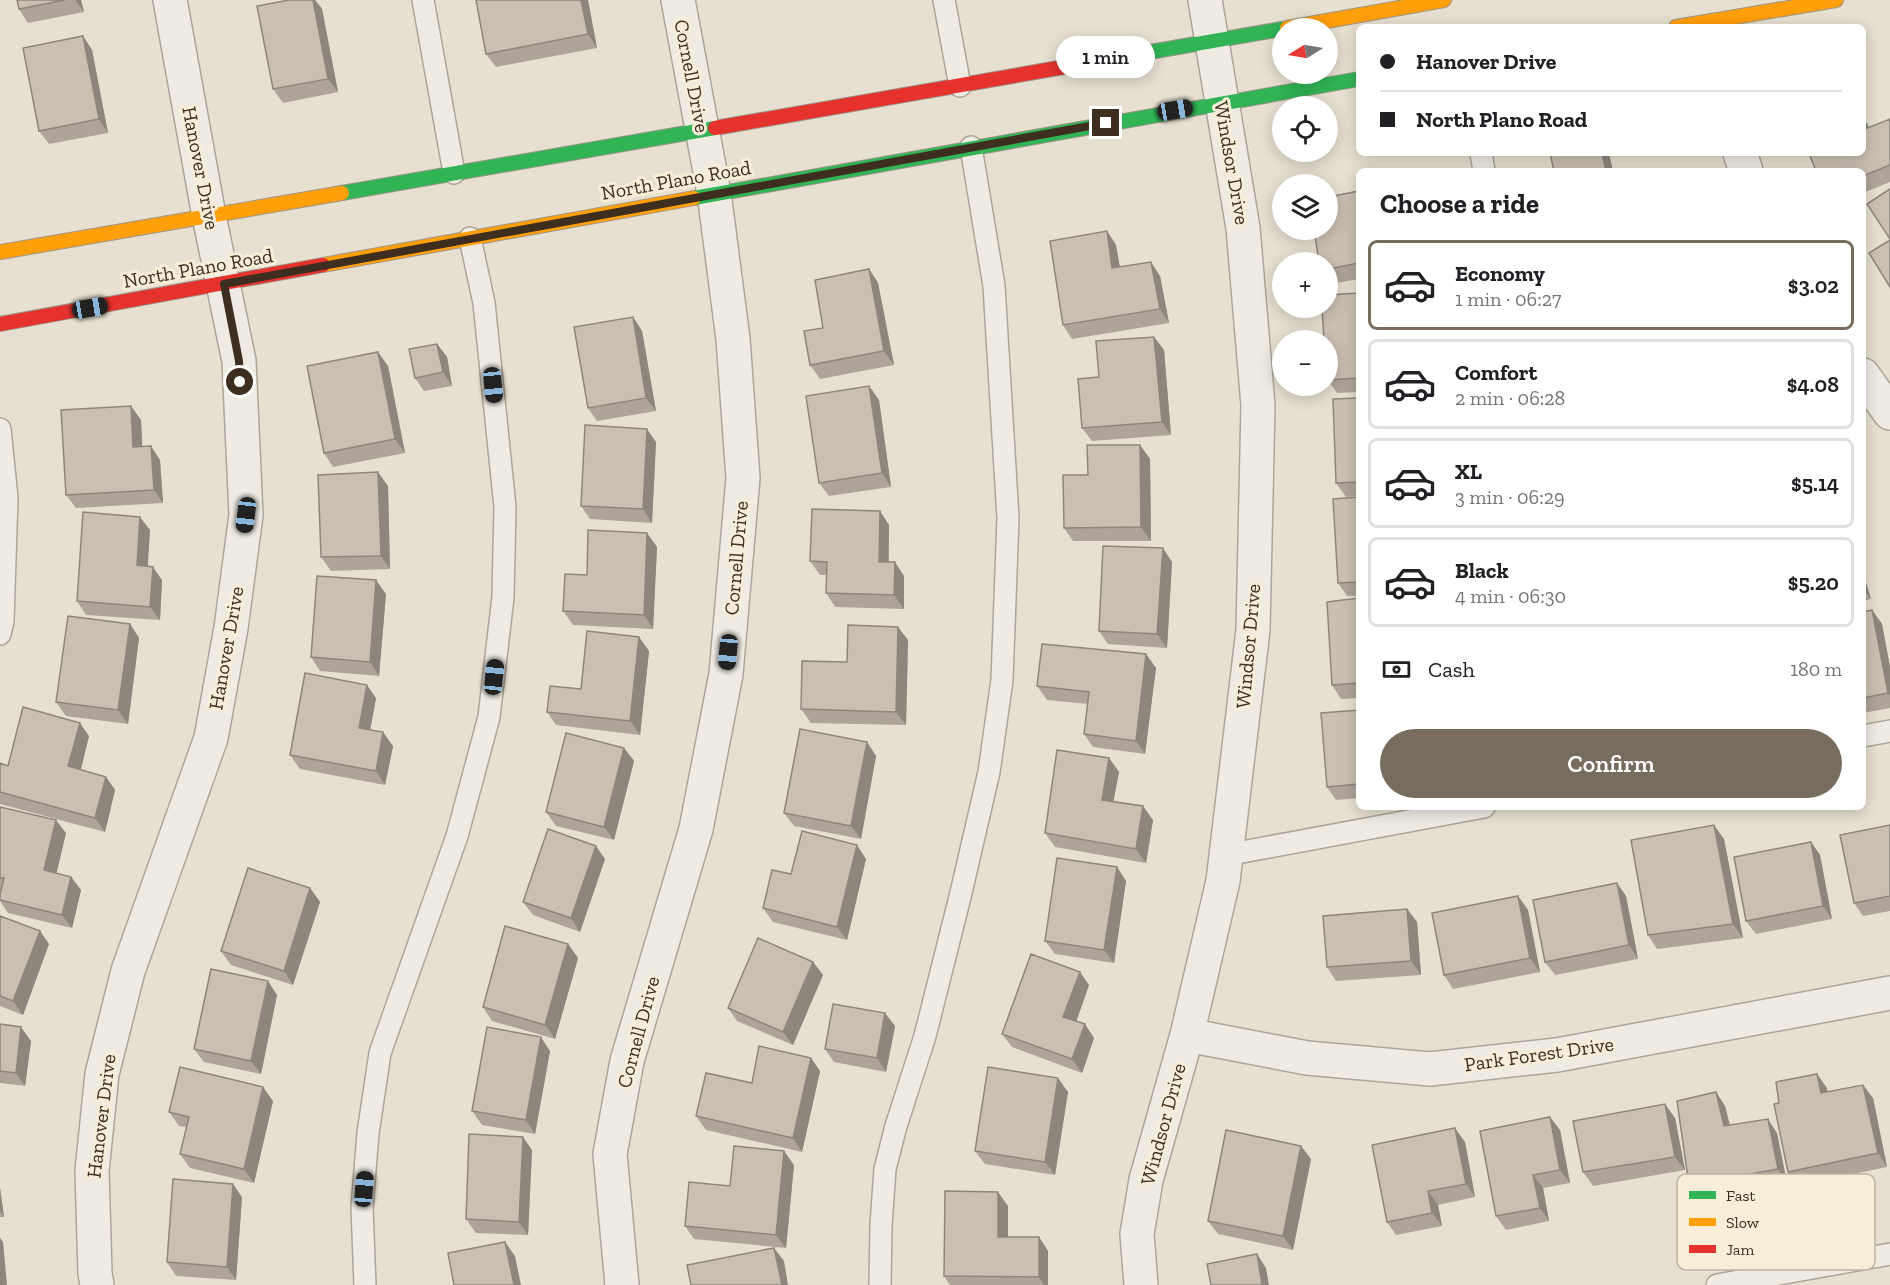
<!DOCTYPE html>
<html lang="en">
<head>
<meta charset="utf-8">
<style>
  :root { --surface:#fff; --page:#f6f6f6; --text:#202124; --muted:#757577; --line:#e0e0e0; --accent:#786c5e }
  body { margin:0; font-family:"Zilla Slab",serif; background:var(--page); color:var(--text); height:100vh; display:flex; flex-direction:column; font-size:22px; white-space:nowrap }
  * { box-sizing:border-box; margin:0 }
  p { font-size:20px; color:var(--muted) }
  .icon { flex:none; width:33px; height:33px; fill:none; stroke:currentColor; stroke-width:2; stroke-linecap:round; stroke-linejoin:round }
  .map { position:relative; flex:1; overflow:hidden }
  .details { position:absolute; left:1356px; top:168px; width:510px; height:642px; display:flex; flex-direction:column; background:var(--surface); border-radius:9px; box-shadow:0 3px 15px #0003 }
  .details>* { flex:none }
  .banner { position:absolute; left:1356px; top:24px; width:510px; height:132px; border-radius:9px; box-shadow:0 3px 15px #0003; display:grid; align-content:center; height:132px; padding:0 24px; background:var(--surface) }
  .needle { width:39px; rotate:259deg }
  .buttons { position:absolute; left:1272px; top:18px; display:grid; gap:12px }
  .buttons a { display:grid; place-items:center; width:66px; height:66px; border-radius:50%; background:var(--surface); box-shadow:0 3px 15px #0003; font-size:30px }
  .end { position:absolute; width:27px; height:27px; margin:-14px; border:8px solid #3d2e20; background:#fff; box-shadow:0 0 0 3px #fff }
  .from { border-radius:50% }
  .bubble { position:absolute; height:42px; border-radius:21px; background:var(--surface); box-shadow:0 3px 15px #0003; font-size:20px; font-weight:600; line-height:42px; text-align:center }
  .car { position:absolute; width:18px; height:36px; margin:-18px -9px; border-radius:8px; box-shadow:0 0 4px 2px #0007; background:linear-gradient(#222 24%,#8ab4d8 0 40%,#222 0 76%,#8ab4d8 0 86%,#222 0) }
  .banner b { display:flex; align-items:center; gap:21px; height:57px; font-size:22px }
  .banner b+b { border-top:2px solid var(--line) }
  .banner i { width:15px; height:15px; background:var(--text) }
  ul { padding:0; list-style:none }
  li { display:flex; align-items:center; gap:18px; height:90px; margin:0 12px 9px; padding:0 12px; border:3px solid var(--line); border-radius:9px }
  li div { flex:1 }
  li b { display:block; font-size:22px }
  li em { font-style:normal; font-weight:600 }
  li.on { border-color:var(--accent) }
  li>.icon { width:54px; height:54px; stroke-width:1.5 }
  h2 { padding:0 24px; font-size:27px; line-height:72px }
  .pay { display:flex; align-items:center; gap:15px; height:66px; padding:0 24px; font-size:22px }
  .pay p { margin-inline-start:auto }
  .cta { display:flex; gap:12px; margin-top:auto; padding:12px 24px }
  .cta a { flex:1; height:69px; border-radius:36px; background:var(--accent); color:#fff; font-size:24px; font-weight:600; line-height:69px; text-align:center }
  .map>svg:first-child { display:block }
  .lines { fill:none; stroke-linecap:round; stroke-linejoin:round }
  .lane-casing { stroke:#ada599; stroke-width:24 }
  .street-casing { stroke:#ada599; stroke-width:36 }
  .fast-casing { stroke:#9c958a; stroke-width:16 }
  .slow-casing { stroke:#9c958a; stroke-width:16 }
  .jam-casing { stroke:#9c958a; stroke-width:16 }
  .lane { stroke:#efebe3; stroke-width:21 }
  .street { stroke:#efebe3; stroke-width:33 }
  .fast { stroke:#30b455; stroke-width:14 }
  .slow { stroke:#ff9f0a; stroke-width:14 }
  .jam { stroke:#e5322d; stroke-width:14 }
  .wall { fill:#afa499 }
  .shaded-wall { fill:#8e867d }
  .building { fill:#cbbfb2; stroke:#8e867d; stroke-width:1.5 }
  .route { stroke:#3d2e20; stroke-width:8 }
  .labels { text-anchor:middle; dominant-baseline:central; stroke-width:6; stroke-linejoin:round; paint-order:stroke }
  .street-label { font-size:20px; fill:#3d2e20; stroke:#f7eed8 }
  .key { fill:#f7eed8; stroke:#bfb4a1; stroke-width:1.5 }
  .key-label { font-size:16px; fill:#3d2e20 }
</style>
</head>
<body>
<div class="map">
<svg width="1890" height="1285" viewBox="0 0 1890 1285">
  <rect width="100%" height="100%" fill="#e7e0d1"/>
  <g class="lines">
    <g class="lane-casing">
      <path id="lane" d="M423 0 454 173
        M944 0 960 86
        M1481 153 1484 171
        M0 429 7 498 3 621 0 634
        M1863 736 1890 731
        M1226 855 1484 807
        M365 1285 362 1208 368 1133 380 1053 457 836 489 717 503 597 505 507 484 303 470 238
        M880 1285 881 1225 885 1169 896 1126 925 1036 960 897 989 772 1002 680 1008 518 994 286 971 147
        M1717 1285 1890 1254"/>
    </g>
    <g class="street-casing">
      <path id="street" d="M1740 153 1746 171
        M1863 375 1890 413
        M1187 1035 1307 1058 1430 1069 1557 1055 1890 993
        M97 1285 95 1273 92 1171 102 1074 128 971 211 738 231 628 246 515 239 361 209 216 170 0
        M622 1285 610 1154 627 1061 696 829 726 674 743 478 733 339 714 193 678 0
        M1141 1285 1137 1234 1146 1180 1187 1035 1223 881 1253 630 1258 405 1243 228 1205 0"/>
    </g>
    <g class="fast-casing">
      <path id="fast" d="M1064 67 1282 29
        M342 193 715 128
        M694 198 1359 79"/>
    </g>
    <g class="slow-casing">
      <path id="slow" d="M1676 27 1836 0
        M1287 28 1444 0
        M0 252 342 193
        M323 265 694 198"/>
    </g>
    <g class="jam-casing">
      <path id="jam" d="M715 128 1064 67
        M0 324 323 265"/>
    </g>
    <use href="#lane" class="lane"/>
    <use href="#street" class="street"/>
    <use href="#fast" class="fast"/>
    <use href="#slow" class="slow"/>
    <use href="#jam" class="jam"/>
  </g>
  <path class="wall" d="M17 0H81L84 12 28 23 19 9Z
    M289 0H315L322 9 338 92 283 103 273 89Z
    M476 0H588L597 48 496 67 486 54Z
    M83 36 92 50 108 133 49 144 39 131Z
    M1863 114 1869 128 1890 119V182L1863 193Z
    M1359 191V279L1330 284 1328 280V262Z
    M1107 231 1116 245 1120 267 1160 276 1169 323 1072 339 1063 325Z
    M869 269 878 283 894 365 820 379 810 365 823 328Z
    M1359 293V392L1337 393 1328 380Z
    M633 317 642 331 656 411 597 421 588 408Z
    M1154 337 1164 350 1171 435 1092 441 1082 428 1099 377Z
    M437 344 447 357 452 386 424 391 415 378Z
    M388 366 405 453 333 467 324 453Z
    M869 386 879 400 891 487 829 496 819 483Z
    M1359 398V496L1346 497 1336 483Z
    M141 420 142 447 160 460 163 503 76 508 66 495Z
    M656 442 652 523 590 519 581 506Z
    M1140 445 1150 459 1151 541H1073L1064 528 1088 475Z
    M388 486 390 569 331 571 321 557Z
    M1359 497V596H1347L1338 583Z
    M889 525V562L904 576V609L835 607 826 593V575H820L810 561Z
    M150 530 147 566 162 580 160 620 86 615 77 601Z
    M647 533 657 547 653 629 573 625 563 611 587 575Z
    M1172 562 1167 648 1108 644 1099 631Z
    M1863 573 1871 599 1863 601Z
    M386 594 379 676 320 671 311 657Z
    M1359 598V698L1341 699 1332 685Z
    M1872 610 1882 624 1890 667V708L1863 713V612Z
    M130 624 139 638 128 724 66 716 56 702Z
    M639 637 649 651 640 735 556 725 547 712 581 689Z
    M908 640 906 725 811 723 801 709 847 662Z
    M1146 654 1156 668 1145 754 1093 747 1084 734 1088 704 1047 700 1037 686Z
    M376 698 370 730 393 746 385 785 300 769 290 755Z
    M1359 710V798L1336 800 1327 787Z
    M89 736 81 770 106 777 115 790 105 832 0 804V763L8 766Z
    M867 742 876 756 861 839 794 826 784 813Z
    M624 748 634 761 614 840 556 826 546 812Z
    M1109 758 1119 772 1113 802 1153 820 1146 863 1055 847 1045 833Z
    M0 807 66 833 56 873 71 877 81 890 72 928 8 913 0 901 1 889H0Z
    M1890 825V911L1863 916 1854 903Z
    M1724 839 1743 938 1657 949 1648 935Z
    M1811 842 1820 855 1832 919 1756 934 1746 921Z
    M605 859 580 932 533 915 523 902Z
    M866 859 847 940 773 922 763 908 791 874Z
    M1117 867 1126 881 1114 963 1055 954 1045 941Z
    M310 888 320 902 293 985 231 965 221 951Z
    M1518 896 1528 910 1540 972 1453 989 1444 975Z
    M1626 896 1638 959 1555 975 1545 962Z
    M1407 909 1417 922 1421 975 1336 981 1327 967Z
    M0 916 40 931 49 944 23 1015 0 1006Z
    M568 944 578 958 555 1039 492 1021 483 1007Z
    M813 962 823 975 793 1045 737 1021 728 1008Z
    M1089 985 1076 1021 1094 1038 1082 1073 1012 1047 1002 1034Z
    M277 995 261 1074 204 1062 194 1049Z
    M0 1024 31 1041 25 1086 0 1083Z
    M895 1026 886 1072 834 1062 825 1049Z
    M550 1051 535 1134 482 1125 472 1111Z
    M811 1058 820 1071 802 1152 706 1130 696 1116 752 1083Z
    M1827 1088V1091L1873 1098 1887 1167 1797 1186 1788 1172Z
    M1068 1092 1055 1175 985 1164 975 1151Z
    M1716 1092 1725 1106 1730 1125 1777 1133 1787 1183 1699 1199 1689 1185Z
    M273 1101 254 1183 190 1168 180 1154 187 1127 179 1126 169 1112Z
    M1675 1118 1685 1170 1593 1186 1583 1172Z
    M1560 1130 1570 1183 1543 1188 1549 1221 1506 1230 1496 1216Z
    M1465 1142 1475 1197 1438 1205 1442 1226 1396 1235 1387 1222Z
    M532 1150 528 1235 476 1233 466 1219Z
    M1311 1159 1293 1250 1218 1234 1208 1221Z
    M794 1165 786 1248 694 1239 685 1226 730 1186Z
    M0 1188 4 1217H0Z
    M242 1197 236 1280 176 1276 167 1262Z
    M1008 1206V1237H1039L1048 1251V1285H950L944 1276Z"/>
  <path class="shaded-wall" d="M75 0H81L84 12Z
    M313 0H315L322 9 338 92 328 79Z
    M581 0H588L597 48 588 34Z
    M83 36 92 50 108 133 99 119Z
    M1863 114 1875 143 1865 129 1863 124Z
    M1602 153H1609L1613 171H1606Z
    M1107 231 1116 245 1122 282 1112 268Z
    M1151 262 1160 276 1169 323 1160 309Z
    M869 269 878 283 894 365 884 351Z
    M633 317 642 331 656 411 646 398Z
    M1154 337 1164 350 1171 435 1162 422Z
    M437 344 447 357 452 386 443 372Z
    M378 352 388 366 405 453 395 439Z
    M869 386 879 400 891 487 882 473Z
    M131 406 141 420 143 461 133 447Z
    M647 429 656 442 652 523 643 509Z
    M1140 445 1150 459 1151 541 1141 527Z
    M151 446 160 460 163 503 154 490Z
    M378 472 388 486 390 569 381 556Z
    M880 511 889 525 888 575 879 562Z
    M140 517 150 530 147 579 137 565Z
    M647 533 657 547 653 629 644 615Z
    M1163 548 1172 562 1167 648 1157 634Z
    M895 562 904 576V609L894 595Z
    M153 567 162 580 160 620 150 607Z
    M1863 573 1871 599 1863 587Z
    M376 580 386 594 379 676 370 662Z
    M1872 610 1882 624 1890 667V696L1888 693Z
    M130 624 139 638 128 724 118 710Z
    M898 627 908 640 906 725 896 712Z
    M639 637 649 651 640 735 630 721Z
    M1146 654 1156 668 1145 754 1136 741Z
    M367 685 376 698 368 742 359 728Z
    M80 723 89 736 78 780 68 766Z
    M383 732 393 746 385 785 376 771Z
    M867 742 876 756 861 839 851 826Z
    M624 748 634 761 614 840 604 827Z
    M1109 758 1119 772 1111 814 1102 800Z
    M106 777 115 790 105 832 95 818Z
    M1143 806 1153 820 1146 863 1136 849Z
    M56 820 66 833 54 884 44 870Z
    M1714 825 1724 839 1743 938 1733 924Z
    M1811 842 1820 855 1832 919 1823 906Z
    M857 845 866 859 847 940 837 927Z
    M596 846 605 859 580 932 571 918Z
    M1117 867 1126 881 1114 963 1104 950Z
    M71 877 81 890 72 928 62 915Z
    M1617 883 1626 896 1638 959 1629 945Z
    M310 888 320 902 293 985 284 971Z
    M1518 896 1528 910 1540 972 1530 958Z
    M1407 909 1417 922 1421 975 1411 961Z
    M40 931 49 944 23 1015 13 1001Z
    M568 944 578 958 555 1039 545 1025Z
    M813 962 823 975 793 1045 783 1032Z
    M1080 972 1089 985 1073 1031 1063 1017Z
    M268 981 277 995 261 1074 251 1061Z
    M885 1013 895 1026 886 1072 877 1058Z
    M1085 1024 1094 1038 1082 1073 1072 1059Z
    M21 1027 31 1041 25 1086 16 1073Z
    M541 1037 550 1051 535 1134 526 1120Z
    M811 1058 820 1071 802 1152 793 1138Z
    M1817 1074 1827 1088 1830 1106 1821 1093Z
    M1058 1078 1068 1092 1055 1175 1045 1162Z
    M1863 1085 1873 1098 1887 1167 1878 1153Z
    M263 1087 273 1101 254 1183 244 1169Z
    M1716 1092 1725 1106 1733 1140 1724 1126Z
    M1665 1104 1675 1118 1685 1170 1675 1157Z
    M1550 1117 1560 1130 1570 1183 1560 1170Z
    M1768 1119 1777 1133 1787 1183 1778 1169Z
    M1455 1128 1465 1142 1475 1197 1466 1184Z
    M523 1137 532 1150 528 1235 519 1222Z
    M1301 1146 1311 1159 1293 1250 1283 1236Z
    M784 1151 794 1165 786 1248 776 1235Z
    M1533 1175 1543 1188 1549 1221 1540 1208Z
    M233 1184 242 1197 236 1280 227 1267Z
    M0 1188 4 1217 0 1211Z
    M1428 1191 1438 1205 1442 1226 1432 1213Z
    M998 1192 1008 1206V1250L998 1237Z
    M1039 1237 1048 1251V1285H1044L1039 1277Z
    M0 1238 3 1242 7 1285H0Z
    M505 1242 515 1256 521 1285H514Z
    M774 1248 784 1261 788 1285H782Z
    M1257 1254 1266 1268 1269 1285H1262Z"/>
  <path class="building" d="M17 0H65L19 9Z
    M289 0H313L328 79 273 89 257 6Z
    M476 0H581L588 34 486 54Z
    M83 36 99 119 39 131 23 48Z
    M1890 119V165L1863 176V171H1816L1809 153H1863V124L1865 129Z
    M1550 153H1602L1606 171H1554Z
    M1890 189V239L1867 204Z
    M1359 191V263L1328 269V262H1319L1314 230H1328V197Z
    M1107 231 1112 268 1151 262 1160 309 1063 325 1050 241Z
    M1890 240V287L1869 253Z
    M869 269 884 351 810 365 804 331 823 328 815 280Z
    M1359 293V378L1328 380V340H1324L1322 308H1328V295Z
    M633 317 646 398 588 408 574 327Z
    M1154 337 1162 422 1082 428 1078 379 1099 377 1096 341Z
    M437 344 443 372 415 378 409 349Z
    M378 352 395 439 324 453 307 366Z
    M869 386 882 473 819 483 806 396Z
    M1359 398V482L1336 483 1333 399Z
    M131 406 133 447 151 446 154 490 66 495 61 410Z
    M585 425 647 429 643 509 581 506Z
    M1087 445H1140L1141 527 1064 528 1063 475H1088Z
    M378 472 381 556 321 557 318 475Z
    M1359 497V582L1338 583 1333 499Z
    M812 509 880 511 879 562H895L894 595 826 593 827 562 810 561Z
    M83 512 140 517 137 565 153 567 150 607 77 601Z
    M588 530 647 533 644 615 563 611 565 574 587 575Z
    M1103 546 1163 548 1157 634 1099 631Z
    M317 576 376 580 370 662 311 657Z
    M1359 598V683L1332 685 1327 602Z
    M1872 610 1888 693 1863 698V612Z
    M68 616 130 624 118 710 56 702Z
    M848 625 898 627 896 712 801 709 802 661 847 662Z
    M587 631 639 637 630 721 547 712 550 686 581 689Z
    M1042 644 1146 654 1136 741 1084 734 1089 692 1037 686Z
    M305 673 367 685 359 728 383 732 376 771 290 755Z
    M23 707 80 723 68 766 106 777 95 818 0 792V763L8 766Z
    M1359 710V784L1327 787 1321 713Z
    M800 729 867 742 851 826 784 813Z
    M566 733 624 748 604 827 546 812Z
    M1057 750 1109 758 1102 800 1143 806 1136 849 1045 833Z
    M0 807 56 820 44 870 71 877 62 915 0 900V894L4 878H0Z
    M1714 825 1733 924 1648 935 1631 840Z
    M1890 825V896L1854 903 1840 835Z
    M548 829 596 846 571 918 523 902Z
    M802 831 857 845 837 927 763 908 772 870 791 874Z
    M1811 842 1823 906 1746 921 1734 857Z
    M1057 858 1117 867 1104 950 1045 941Z
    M248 868 310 888 284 971 221 951Z
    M1617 883 1629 945 1545 962 1533 900Z
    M1518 896 1530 958 1444 975 1432 913Z
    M1407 909 1411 961 1327 967 1323 916Z
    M0 916 40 931 13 1001 0 996Z
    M505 926 568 944 545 1025 483 1007Z
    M758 938 813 962 783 1032 728 1008Z
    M1031 954 1080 972 1063 1017 1085 1024 1072 1059 1002 1034Z
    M211 969 268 981 251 1061 194 1049Z
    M833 1004 885 1013 877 1058 825 1049Z
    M0 1024 21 1027 16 1073 0 1071Z
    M487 1027 541 1037 526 1120 472 1111Z
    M759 1046 811 1058 793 1138 696 1116 706 1073 752 1083Z
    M180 1067 263 1087 244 1169 180 1154 189 1117 169 1112Z
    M988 1067 1058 1078 1045 1162 975 1151Z
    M1817 1074 1821 1093 1863 1085 1878 1153 1788 1172 1774 1104 1779 1103 1776 1082Z
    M1716 1092 1724 1126 1768 1119 1778 1169 1689 1185 1677 1101Z
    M1665 1104 1675 1157 1583 1172 1573 1121Z
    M1550 1117 1560 1170 1533 1175 1540 1208 1496 1216 1480 1131Z
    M1455 1128 1466 1184 1428 1191 1432 1213 1387 1222 1372 1145Z
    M1226 1130 1301 1146 1283 1236 1208 1221Z
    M469 1134 523 1137 519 1222 466 1219Z
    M734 1146 784 1151 776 1235 685 1226 689 1182 730 1186Z
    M173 1179 233 1184 227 1267 167 1262Z
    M945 1191 998 1192V1237H1039V1277L944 1276Z
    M505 1242 514 1285H454L448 1253Z
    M774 1248 782 1285H691L687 1265Z
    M1257 1254 1262 1285H1211L1207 1264Z"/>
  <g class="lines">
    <path class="route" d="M240 382 239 361 224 284 1106 123"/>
  </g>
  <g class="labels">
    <g class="street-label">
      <text transform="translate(692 76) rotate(79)">Cornell Drive</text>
      <text transform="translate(1232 163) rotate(80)">Windsor Drive</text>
      <text transform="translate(201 168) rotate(79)">Hanover Drive</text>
      <text transform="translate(676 180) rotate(-10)">North Plano Road</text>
      <text transform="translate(198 268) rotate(-10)">North Plano Road</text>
      <text transform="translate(736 558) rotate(-85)">Cornell Drive</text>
      <text transform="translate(1248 646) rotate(-85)">Windsor Drive</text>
      <text transform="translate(226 648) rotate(-80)">Hanover Drive</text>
      <text transform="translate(638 1032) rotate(-75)">Cornell Drive</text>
      <text transform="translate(1539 1054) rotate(-8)">Park Forest Drive</text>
      <text transform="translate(101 1116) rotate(-83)">Hanover Drive</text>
      <text transform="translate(1163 1124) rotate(-75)">Windsor Drive</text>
    </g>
  </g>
  <rect x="1677" y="1174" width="198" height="96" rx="9" class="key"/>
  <rect x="1689" y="1191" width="27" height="8" fill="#30b455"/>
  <rect x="1689" y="1218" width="27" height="8" fill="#ff9f0a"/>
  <rect x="1689" y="1245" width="27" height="8" fill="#e5322d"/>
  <g class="key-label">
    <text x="1726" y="1201">Fast</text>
    <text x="1726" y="1228">Slow</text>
    <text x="1726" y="1255">Jam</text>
  </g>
</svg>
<div class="buttons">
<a><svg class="needle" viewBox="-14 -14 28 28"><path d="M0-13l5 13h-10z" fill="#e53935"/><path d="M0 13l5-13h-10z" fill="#757577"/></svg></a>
<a><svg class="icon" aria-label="locate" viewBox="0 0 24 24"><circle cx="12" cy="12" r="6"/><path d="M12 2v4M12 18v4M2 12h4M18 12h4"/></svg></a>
<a><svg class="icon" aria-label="layers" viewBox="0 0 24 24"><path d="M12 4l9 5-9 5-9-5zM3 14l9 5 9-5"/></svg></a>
<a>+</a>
<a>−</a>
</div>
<i class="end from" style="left:240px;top:382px"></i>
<i class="end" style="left:1106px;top:123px"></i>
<div class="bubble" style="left:1056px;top:36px;width:99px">1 min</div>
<i class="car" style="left:1175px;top:110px;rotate:80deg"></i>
<i class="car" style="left:90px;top:308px;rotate:80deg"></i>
<i class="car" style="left:493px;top:385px;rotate:174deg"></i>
<i class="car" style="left:246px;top:515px;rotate:187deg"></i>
<i class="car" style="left:728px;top:652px;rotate:185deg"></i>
<i class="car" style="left:494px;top:677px;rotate:6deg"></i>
<i class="car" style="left:364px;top:1189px;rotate:5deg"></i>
<div class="banner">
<b><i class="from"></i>Hanover Drive</b>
<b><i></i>North Plano Road</b>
</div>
<section class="details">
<h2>Choose a ride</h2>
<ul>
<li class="on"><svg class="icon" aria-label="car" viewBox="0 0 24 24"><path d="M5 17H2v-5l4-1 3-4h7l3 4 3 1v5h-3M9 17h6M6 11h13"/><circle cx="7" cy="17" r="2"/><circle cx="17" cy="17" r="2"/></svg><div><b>Economy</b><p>1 min · 06:27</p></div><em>$3.02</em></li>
<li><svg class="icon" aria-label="car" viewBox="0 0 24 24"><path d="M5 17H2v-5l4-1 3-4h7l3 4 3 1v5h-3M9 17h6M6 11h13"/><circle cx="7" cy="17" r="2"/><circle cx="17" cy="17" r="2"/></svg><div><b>Comfort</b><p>2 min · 06:28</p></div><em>$4.08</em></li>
<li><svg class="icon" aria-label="car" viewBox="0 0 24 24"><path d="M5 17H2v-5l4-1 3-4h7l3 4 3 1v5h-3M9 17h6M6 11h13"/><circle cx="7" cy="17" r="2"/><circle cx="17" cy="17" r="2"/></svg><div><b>XL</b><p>3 min · 06:29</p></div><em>$5.14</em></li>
<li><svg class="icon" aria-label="car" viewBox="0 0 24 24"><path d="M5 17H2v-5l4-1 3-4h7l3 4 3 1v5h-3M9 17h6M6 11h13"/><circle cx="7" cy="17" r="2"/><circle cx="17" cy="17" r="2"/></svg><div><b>Black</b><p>4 min · 06:30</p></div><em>$5.20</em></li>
</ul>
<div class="pay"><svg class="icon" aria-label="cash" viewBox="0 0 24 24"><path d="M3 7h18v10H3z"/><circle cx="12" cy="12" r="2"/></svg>Cash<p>180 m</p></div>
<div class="cta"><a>Confirm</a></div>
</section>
</div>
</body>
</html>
